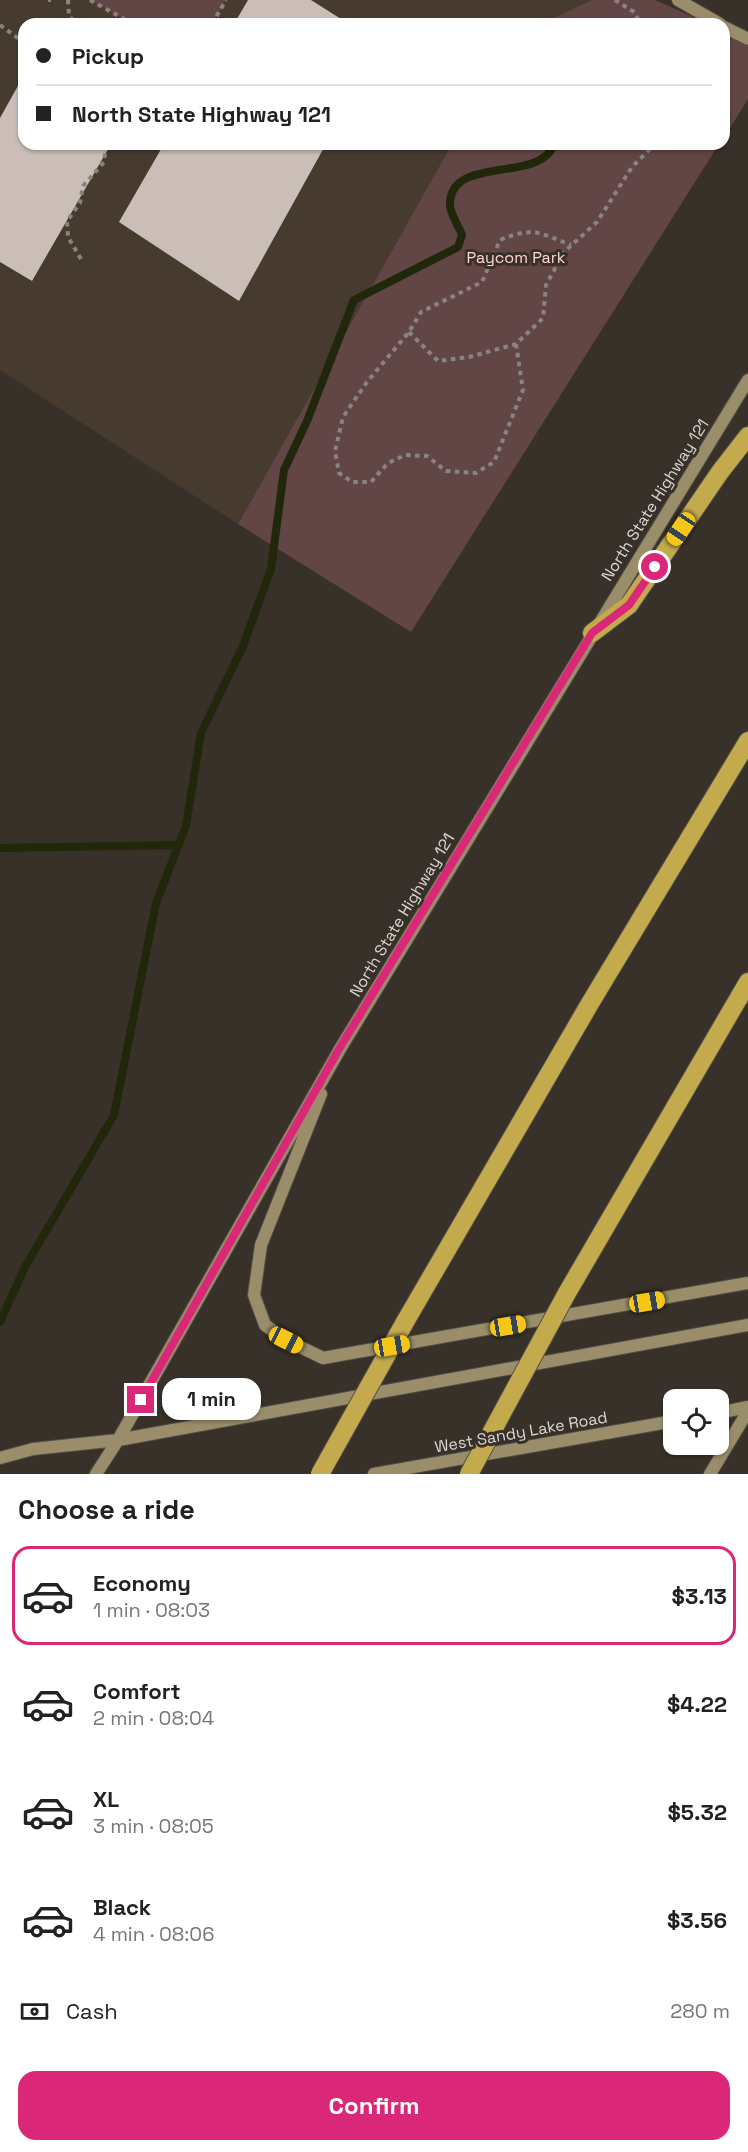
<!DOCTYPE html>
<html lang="en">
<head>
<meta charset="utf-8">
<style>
  :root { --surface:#fff; --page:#f6f6f6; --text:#222; --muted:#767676; --line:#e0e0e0; --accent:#db2777 }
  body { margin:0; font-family:"Space Grotesk",sans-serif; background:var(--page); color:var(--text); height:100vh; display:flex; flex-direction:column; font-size:22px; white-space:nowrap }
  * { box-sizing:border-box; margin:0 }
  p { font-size:20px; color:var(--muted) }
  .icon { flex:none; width:33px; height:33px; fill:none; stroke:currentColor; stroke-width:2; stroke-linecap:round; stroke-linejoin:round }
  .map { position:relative; height:1474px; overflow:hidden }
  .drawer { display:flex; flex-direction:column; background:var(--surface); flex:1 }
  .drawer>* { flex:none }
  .guide { position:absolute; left:18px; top:18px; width:712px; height:132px; border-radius:18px; box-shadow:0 2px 4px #0004; display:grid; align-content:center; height:132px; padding:0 18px; background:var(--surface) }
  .controls { position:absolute; left:663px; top:1389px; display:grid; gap:12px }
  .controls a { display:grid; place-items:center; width:66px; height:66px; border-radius:12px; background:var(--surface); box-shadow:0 2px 4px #0004; font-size:30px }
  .end { position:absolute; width:27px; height:27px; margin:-14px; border:8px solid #db2777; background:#fff; box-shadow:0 0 0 3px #fff }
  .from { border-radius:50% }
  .bubble { position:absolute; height:42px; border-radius:18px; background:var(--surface); box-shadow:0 2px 4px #0004; font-size:20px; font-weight:600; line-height:42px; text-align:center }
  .car { position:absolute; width:18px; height:36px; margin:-18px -9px; border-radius:8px; box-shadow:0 0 4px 2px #0007; background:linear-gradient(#f5c518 24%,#345 0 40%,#f5c518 0 76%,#345 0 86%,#f5c518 0) }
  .guide b { display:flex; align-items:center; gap:21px; height:57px; font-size:22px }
  .guide b+b { border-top:2px solid var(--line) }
  .guide i { width:15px; height:15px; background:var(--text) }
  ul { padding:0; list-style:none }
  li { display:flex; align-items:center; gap:18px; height:99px; margin:0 12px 9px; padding:0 6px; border:3px solid transparent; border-radius:18px }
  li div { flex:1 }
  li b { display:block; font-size:22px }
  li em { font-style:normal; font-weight:600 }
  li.on { border-color:var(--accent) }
  li>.icon { width:54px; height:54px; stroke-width:1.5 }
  h2 { padding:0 18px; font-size:27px; line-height:72px }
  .pay { display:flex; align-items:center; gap:15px; height:66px; padding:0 18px; font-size:22px }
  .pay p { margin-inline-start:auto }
  .primary-button { display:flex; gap:12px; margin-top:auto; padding:12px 18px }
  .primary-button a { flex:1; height:69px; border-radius:18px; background:var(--accent); color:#fff; font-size:24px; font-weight:600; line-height:69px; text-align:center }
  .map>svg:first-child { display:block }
  .built { fill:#463b2e }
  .green { fill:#624645 }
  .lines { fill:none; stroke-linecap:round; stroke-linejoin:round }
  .stream { stroke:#21270a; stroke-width:8 }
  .building { fill:#cbbeb8 }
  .secondary-casing { stroke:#544e48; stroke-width:14 }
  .highway-casing { stroke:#544e48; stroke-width:20 }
  .path { stroke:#8a847e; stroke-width:4; stroke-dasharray:4.5 4.5; stroke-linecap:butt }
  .secondary { stroke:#9a8e6a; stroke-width:12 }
  .highway { stroke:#c3ab4d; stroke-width:18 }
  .highway-bridge-casing { stroke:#544e48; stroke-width:20; stroke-linecap:butt }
  .highway-bridge { stroke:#c3ab4d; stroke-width:18 }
  .route { stroke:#db2777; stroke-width:8 }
  .labels { text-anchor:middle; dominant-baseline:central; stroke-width:6; stroke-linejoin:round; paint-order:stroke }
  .park-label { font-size:16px; fill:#ffd6d4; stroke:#383129 }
  .street-label { font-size:16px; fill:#dbd7d2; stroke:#383129 }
</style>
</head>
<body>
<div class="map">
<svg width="748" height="1474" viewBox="0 0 748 1474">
  <rect width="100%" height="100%" fill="#383129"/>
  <path class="built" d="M0 0H592L541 24H24V144H452L238 524 0 370Z"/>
  <path class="green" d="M90 0H226L212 24H133Z
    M592 0H655L709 24H541Z
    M724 31 748 41V99L725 136Z
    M452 144H719L411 632 238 524Z"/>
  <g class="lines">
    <path class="stream" d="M0 848 179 845
      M0 1322 25 1267 114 1115 156 903 186 826 201 733 243 646 271 569 284 470 307 421 354 300 458 247 462 235C459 227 450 213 450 205 449 154 541 184 554 144"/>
  </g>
  <path class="building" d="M248 0H311L349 24H234Z
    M24 75V144H111L32 281 0 262V118Z
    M164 144H326L239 301 119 222Z"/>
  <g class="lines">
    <g class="secondary-casing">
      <path id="secondary" d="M678 0 720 24
        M724 27 748 39
        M321 1094 261 1245 254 1295 265 1325 286 1340 323 1358 748 1283
        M718 1413 748 1407
        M0 1458 33 1449 118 1440 748 1325
        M96 1474 118 1440 340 1049 748 380
        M374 1474 674 1421
        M710 1474 748 1411"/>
    </g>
    <g class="highway-casing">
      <path id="highway" d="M592 633 629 605 720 472 748 436
        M567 1293 748 982
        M405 1322 589 1005 748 741"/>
    </g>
    <path class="path" d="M48 0H51
      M68 0 69 16 75 22 82 24
      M90 0 133 24
      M615 0 634 12 641 24
      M212 24 226 0
      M0 25 19 39 24 37
      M81 259 68 237 67 221 80 203 83 186 104 162 106 144
      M409 332 438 361 469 357 516 344 543 318 546 285 564 252 597 222 632 167 651 148 673 144
      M516 344 523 390 494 462 476 473 446 471 427 456 405 455 388 463 371 482H352L339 473 335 451 343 417 367 382 409 332 421 312 482 282 500 240C533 226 540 233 571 245"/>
    <use href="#secondary" class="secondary"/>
    <use href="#highway" class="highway"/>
    <g class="highway-bridge-casing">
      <path id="highway-bridge" d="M320 1474 405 1322
        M469 1474 567 1293"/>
    </g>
    <use href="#highway-bridge" class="highway-bridge"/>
  </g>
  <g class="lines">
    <path class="route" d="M141 1400 339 1049 592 633 629 605 655 567"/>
  </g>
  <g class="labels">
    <g class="park-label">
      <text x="516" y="257">Paycom Park</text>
    </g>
    <g class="street-label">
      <text transform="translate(655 500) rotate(-58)">North State Highway 121</text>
      <text transform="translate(402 915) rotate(-59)">North State Highway 121</text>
      <text transform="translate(521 1432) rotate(-10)">West Sandy Lake Road</text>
    </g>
  </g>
</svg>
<div class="controls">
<a><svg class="icon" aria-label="locate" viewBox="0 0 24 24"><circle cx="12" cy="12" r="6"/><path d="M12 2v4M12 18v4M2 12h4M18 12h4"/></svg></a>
</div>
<i class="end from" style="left:655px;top:567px"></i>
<i class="end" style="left:141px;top:1400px"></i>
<div class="bubble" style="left:162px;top:1378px;width:99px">1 min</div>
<i class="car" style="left:681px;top:529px;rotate:214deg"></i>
<i class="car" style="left:647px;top:1302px;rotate:80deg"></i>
<i class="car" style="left:508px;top:1326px;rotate:80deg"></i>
<i class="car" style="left:286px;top:1340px;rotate:117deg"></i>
<i class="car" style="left:392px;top:1346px;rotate:80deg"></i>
<div class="guide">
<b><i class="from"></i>Pickup</b>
<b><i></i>North State Highway 121</b>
</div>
</div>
<section class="drawer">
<h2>Choose a ride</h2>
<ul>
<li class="on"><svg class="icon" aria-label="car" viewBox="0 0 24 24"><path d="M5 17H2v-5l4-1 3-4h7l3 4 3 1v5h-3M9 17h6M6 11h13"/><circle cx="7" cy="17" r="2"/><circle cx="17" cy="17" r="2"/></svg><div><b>Economy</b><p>1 min · 08:03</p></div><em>$3.13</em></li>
<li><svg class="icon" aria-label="car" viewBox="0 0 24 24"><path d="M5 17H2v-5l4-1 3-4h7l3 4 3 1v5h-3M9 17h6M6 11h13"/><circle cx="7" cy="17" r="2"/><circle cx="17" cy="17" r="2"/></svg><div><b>Comfort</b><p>2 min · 08:04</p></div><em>$4.22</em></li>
<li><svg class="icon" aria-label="car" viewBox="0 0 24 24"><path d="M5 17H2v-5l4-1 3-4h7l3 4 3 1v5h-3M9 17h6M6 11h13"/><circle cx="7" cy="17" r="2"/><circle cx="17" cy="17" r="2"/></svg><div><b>XL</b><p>3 min · 08:05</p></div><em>$5.32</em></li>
<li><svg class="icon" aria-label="car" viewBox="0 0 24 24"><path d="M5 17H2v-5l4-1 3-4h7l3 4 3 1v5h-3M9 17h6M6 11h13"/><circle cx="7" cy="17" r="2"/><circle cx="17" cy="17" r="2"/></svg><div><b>Black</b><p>4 min · 08:06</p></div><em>$3.56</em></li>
</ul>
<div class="pay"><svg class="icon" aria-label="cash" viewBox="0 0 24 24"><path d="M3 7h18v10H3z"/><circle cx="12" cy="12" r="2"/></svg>Cash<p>280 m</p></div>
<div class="primary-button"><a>Confirm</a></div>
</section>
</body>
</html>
